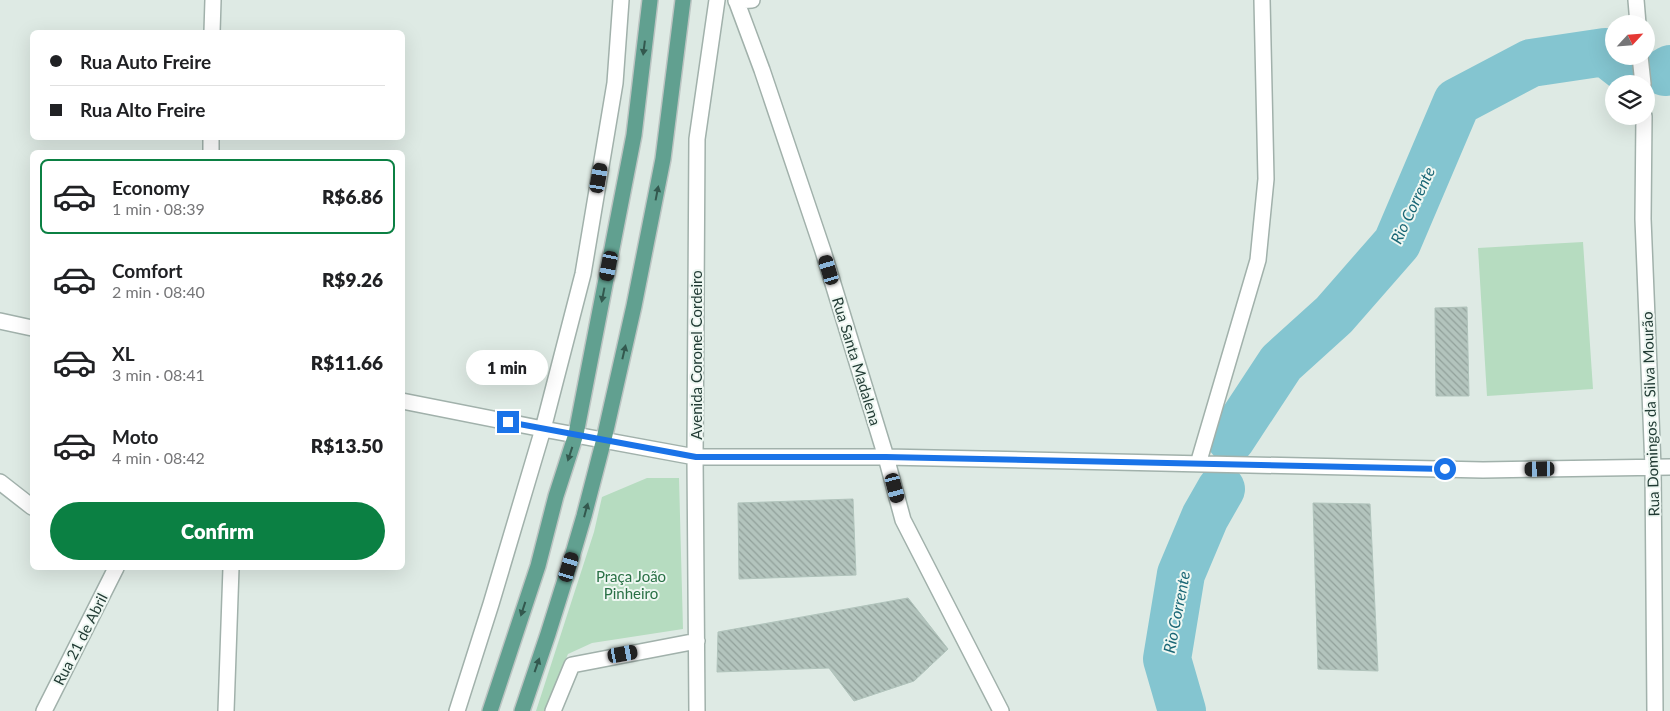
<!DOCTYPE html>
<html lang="en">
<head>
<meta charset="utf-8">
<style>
  :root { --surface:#fff; --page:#f6f6f6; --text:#202124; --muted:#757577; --line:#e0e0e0; --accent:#0b8043 }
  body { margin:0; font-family:Lato,sans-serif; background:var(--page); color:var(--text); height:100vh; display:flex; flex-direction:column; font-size:19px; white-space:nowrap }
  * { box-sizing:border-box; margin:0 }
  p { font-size:16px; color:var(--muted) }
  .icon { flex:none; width:28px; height:28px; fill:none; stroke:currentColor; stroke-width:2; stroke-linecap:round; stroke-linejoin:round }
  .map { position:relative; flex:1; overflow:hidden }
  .side { position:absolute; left:30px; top:150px; width:375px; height:420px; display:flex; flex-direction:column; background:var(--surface); border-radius:8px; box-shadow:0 5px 20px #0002 }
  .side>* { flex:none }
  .guide { position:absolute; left:30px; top:30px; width:375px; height:110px; border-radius:8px; box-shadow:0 5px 20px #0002; display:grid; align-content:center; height:110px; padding:0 20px; background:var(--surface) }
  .needle { width:32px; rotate:64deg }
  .buttons { position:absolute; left:1605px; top:15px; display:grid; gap:10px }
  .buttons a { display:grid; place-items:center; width:50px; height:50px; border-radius:50%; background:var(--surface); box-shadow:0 5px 20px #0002; font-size:25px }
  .end { position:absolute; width:22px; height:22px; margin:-11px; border:6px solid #1a73e8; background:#fff; box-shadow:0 0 0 2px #fff }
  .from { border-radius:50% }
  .bubble { position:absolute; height:35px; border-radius:18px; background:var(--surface); box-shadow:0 5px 20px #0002; font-size:16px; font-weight:800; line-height:35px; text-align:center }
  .car { position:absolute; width:15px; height:30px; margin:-15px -8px; border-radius:6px; box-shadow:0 0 4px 1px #0007; background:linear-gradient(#222 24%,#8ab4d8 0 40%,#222 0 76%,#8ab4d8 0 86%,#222 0) }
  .guide b { display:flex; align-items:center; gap:18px; height:48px; font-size:19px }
  .guide b+b { border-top:1px solid var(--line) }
  .guide i { width:12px; height:12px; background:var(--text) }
  ul { padding:9px 0 0; list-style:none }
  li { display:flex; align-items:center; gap:15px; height:75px; margin:0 10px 8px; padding:0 10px; border:2px solid transparent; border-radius:8px }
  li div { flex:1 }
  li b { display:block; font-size:19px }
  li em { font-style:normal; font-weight:800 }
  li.active { border-color:var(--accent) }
  li>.icon { width:45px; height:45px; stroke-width:1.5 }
  .action { display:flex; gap:10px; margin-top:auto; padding:10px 20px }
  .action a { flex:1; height:58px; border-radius:30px; background:var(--accent); color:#fff; font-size:20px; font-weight:800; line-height:58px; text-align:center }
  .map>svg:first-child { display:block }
  .green { fill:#b6dcc0 }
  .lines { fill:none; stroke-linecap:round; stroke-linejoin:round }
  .river { stroke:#84c5d0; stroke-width:48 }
  .building { fill:url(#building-back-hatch); stroke:#b0c3bb }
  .minor-casing { stroke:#a1b1ab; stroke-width:18 }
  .major-casing { stroke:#bcc4c2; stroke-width:18 }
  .minor { stroke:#fff; stroke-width:15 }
  .major { stroke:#61a090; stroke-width:15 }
  .oneway { fill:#33584e }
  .route { stroke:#1a73e8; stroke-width:6 }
  .labels { text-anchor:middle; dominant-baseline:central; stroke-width:4; stroke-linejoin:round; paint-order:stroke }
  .street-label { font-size:15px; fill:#1f3932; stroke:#eef7f2 }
  .park-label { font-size:15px; fill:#297045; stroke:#eef7f2 }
  .water-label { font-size:16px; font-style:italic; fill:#196675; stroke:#eef7f2 }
</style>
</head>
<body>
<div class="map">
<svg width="1670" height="711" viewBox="0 0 1670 711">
  <defs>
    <pattern id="building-back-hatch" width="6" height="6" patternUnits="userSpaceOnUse" patternTransform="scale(1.25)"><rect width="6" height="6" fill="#b3c4bd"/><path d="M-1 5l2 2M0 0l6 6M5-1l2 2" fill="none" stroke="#91a09a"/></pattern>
  </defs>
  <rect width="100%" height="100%" fill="#deeae4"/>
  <path class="green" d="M1583 242 1593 389 1487 396 1478 248Z
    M647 478H679L683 629 592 643 568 654 544 711H536L594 532 602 497Z"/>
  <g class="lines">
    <path class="river" d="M1665 72 1670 69
      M1231 439 1281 363 1334 315 1397 243 1457 102 1531 63 1605 52 1628 70
      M1182 711 1167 659 1181 574 1205 517 1221 489"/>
  </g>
  <path class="building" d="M1467 307 1469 396H1436L1435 308Z
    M853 499 856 575 739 579 738 503Z
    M1313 503 1370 504 1378 671 1318 669Z
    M908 598 948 649 914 681 854 701 829 668 717 672 718 632Z"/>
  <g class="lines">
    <g class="minor-casing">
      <path id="minor" d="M736 0 762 70 823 251 886 457 903 520 1001 711
        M1636 0 1638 24
        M736 1 752 0
        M212 32 213 0
        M1640 56 1643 84
        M1644 116 1643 219 1653 467 1655 711
        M211 152V138
        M0 321 32 328
        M402 401 543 429 695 457H886L1483 470 1670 467
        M1198 464 1258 260 1266 179 1262 0
        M0 482 32 507
        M44 711 116 568
        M226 711 231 568
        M457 711 491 604 543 429 583 274 615 83 621 0
        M553 711 572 665 697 641
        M697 711 695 457 697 139 717 0"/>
    </g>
    <g class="major-casing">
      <path id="major" d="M490 711 538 566 556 496 576 434 634 135 650 0
        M522 711 548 634 569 567 584 516 604 439 634 306 663 159 683 0"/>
    </g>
    <use href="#minor" class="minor"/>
    <use href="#major" class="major"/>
  </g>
  <defs><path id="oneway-solid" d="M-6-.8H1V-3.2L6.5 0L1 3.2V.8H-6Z" transform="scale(1.25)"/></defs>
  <g class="oneway">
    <use href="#oneway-solid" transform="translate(644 48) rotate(97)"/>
    <use href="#oneway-solid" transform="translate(657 193) rotate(-79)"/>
    <use href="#oneway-solid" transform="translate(603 295) rotate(101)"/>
    <use href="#oneway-solid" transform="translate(624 352) rotate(-77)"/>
    <use href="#oneway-solid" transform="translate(570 454) rotate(108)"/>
    <use href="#oneway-solid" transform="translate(586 510) rotate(-75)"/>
    <use href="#oneway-solid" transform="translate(523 609) rotate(108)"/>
    <use href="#oneway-solid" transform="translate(537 665) rotate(-71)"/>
  </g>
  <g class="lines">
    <path class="route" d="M508 422 696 457H886L1445 469"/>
  </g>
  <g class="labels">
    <g class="street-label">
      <text transform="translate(696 355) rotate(-90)">Avenida Coronel Cordeiro</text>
      <text transform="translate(857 361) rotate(73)">Rua Santa Madalena</text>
      <text transform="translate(1650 414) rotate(-92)">Rua Domingos da Silva Mourão</text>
      <text transform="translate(80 639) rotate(-63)">Rua 21 de Abril</text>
    </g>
    <g class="park-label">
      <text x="631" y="576">Praça João<tspan x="631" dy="17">Pinheiro</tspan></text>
    </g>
    <g class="water-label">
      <text transform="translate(1412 205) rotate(-65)">Rio Corrente</text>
      <text transform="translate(1176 612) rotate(-79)">Rio Corrente</text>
    </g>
  </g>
</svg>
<div class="buttons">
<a><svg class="needle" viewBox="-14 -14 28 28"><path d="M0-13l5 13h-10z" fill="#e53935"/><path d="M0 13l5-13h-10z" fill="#757577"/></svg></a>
<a><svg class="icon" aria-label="layers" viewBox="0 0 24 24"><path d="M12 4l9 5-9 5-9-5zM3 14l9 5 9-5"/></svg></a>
</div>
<i class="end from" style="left:1445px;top:469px"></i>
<i class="end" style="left:508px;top:422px"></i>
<div class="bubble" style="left:466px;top:350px;width:82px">1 min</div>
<i class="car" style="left:599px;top:178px;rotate:10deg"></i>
<i class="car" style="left:609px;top:266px;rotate:191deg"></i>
<i class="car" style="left:829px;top:270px;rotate:343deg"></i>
<i class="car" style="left:1540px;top:469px;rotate:269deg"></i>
<i class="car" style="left:895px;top:488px;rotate:165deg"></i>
<i class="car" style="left:569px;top:567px;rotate:17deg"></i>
<i class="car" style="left:623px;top:654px;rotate:80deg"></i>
<div class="guide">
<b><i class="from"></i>Rua Auto Freire</b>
<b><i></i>Rua Alto Freire</b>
</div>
<section class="side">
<ul>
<li class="active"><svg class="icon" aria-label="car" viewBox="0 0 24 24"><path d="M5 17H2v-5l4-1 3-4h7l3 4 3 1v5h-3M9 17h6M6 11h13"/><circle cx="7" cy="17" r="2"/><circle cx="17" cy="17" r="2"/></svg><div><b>Economy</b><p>1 min · 08:39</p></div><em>R$6.86</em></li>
<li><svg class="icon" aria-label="car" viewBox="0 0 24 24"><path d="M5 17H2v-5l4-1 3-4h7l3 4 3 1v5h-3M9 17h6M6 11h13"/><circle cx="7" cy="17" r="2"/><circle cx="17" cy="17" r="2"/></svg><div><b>Comfort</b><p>2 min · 08:40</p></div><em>R$9.26</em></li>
<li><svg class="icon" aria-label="car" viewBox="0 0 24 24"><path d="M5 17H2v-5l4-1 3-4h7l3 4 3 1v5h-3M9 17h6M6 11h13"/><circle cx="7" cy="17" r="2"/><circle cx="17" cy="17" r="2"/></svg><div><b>XL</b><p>3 min · 08:41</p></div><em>R$11.66</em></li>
<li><svg class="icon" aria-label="car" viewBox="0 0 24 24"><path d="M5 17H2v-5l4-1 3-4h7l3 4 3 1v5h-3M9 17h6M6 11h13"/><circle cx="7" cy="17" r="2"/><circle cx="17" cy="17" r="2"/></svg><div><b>Moto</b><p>4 min · 08:42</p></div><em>R$13.50</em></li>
</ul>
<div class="action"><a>Confirm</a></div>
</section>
</div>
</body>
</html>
